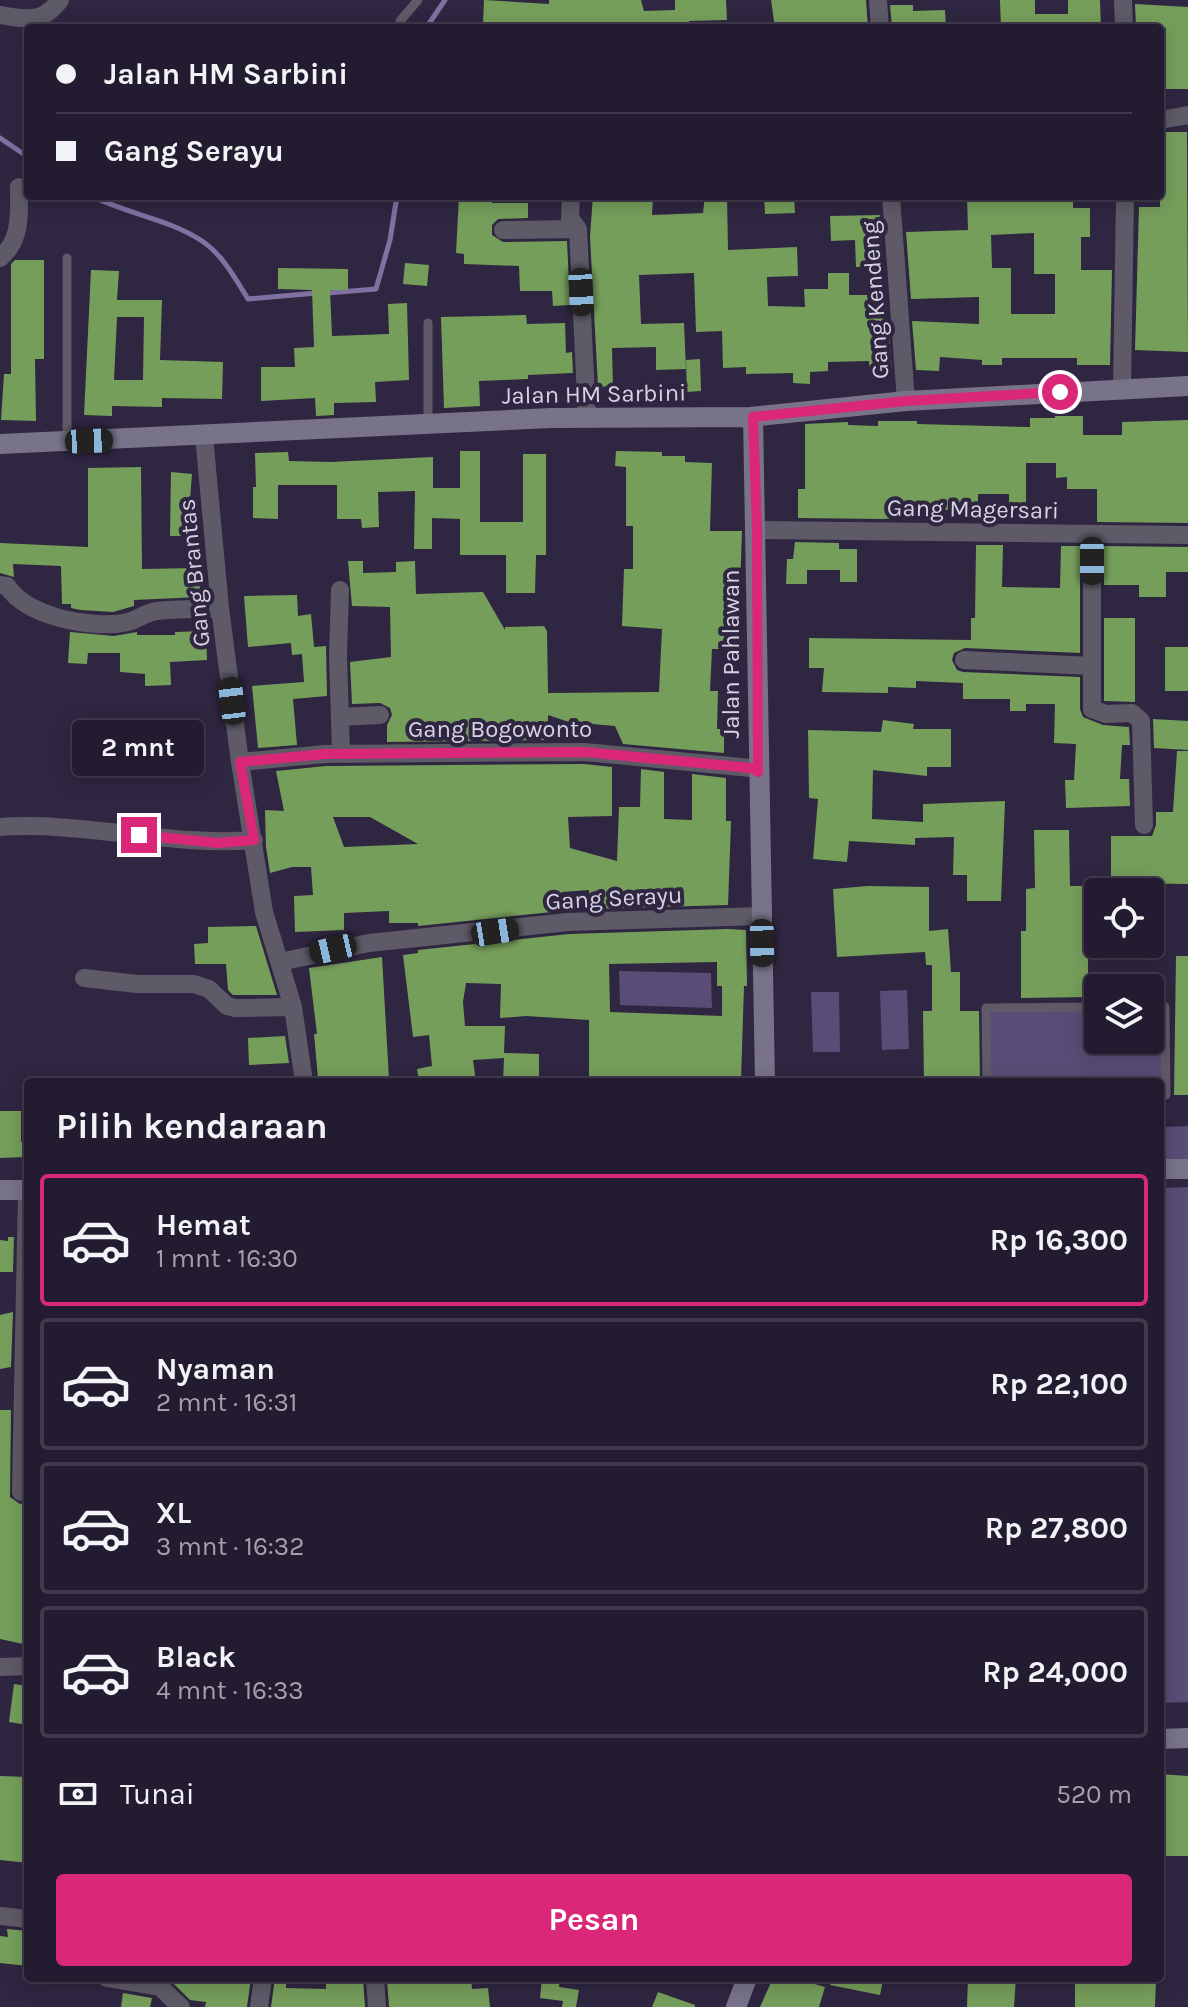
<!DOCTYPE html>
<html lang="id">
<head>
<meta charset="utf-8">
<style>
  :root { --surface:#231c31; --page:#2b2539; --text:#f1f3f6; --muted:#a3a1ab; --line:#403a4d; --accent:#db2777 }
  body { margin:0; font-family:Karla,sans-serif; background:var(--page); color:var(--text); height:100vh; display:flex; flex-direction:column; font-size:30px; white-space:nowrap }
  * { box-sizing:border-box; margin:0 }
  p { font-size:26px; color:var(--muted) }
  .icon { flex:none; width:44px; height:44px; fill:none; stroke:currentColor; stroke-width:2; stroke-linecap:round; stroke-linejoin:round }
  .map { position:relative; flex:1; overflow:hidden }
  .drawer { position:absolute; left:24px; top:1078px; width:1140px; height:904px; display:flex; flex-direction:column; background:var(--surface); border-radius:8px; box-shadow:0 4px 20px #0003,0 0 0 2px var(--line) }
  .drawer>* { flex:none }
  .banner { position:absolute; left:24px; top:24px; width:1140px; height:176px; border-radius:8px; box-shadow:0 4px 20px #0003,0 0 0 2px var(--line); display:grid; align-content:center; height:176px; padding:0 32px; background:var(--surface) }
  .buttons { position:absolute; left:1084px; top:878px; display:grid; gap:16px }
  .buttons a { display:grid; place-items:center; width:80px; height:80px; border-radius:8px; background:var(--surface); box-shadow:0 4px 20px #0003,0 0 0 2px var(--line); font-size:40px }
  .end { position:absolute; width:36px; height:36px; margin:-18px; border:10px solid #db2777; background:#fff; box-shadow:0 0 0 4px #fff }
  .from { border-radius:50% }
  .bubble { position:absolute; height:56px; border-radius:8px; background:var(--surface); box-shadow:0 4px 20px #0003,0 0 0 2px var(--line); font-size:26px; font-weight:700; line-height:56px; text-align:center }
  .car { position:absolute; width:24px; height:48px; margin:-24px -12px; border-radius:10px; box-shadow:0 0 6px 2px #0007; background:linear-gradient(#222 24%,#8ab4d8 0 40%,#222 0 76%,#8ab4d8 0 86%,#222 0) }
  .banner b { display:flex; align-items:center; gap:28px; height:76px; font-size:30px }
  .banner b+b { border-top:2px solid var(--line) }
  .banner i { width:20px; height:20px; background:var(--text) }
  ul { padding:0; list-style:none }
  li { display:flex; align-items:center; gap:24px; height:132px; margin:0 16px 12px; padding:0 16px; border:4px solid var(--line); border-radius:8px }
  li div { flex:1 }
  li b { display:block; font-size:30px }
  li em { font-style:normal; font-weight:700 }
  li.active { border-color:var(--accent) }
  li>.icon { width:72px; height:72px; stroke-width:1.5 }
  h2 { padding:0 32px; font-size:36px; line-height:96px }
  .pay { display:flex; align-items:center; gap:20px; height:88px; padding:0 32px; font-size:30px }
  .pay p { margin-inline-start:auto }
  .cta { display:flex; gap:16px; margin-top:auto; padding:16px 32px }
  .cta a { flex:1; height:92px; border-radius:8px; background:var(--accent); color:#fff; font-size:32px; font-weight:700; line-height:92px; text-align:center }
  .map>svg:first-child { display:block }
  .green { fill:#594c76 }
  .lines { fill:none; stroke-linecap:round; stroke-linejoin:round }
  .stream { stroke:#8171a3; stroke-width:5 }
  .building { fill:#769e5b; fill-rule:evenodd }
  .service { stroke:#5e5a67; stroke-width:9 }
  .minor { stroke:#5e5a67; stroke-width:18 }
  .secondary { stroke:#797389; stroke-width:20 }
  .route { stroke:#db2777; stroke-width:10 }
  .labels { text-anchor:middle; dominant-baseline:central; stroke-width:8; stroke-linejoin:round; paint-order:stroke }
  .street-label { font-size:24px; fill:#d6d2e3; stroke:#2f2641 }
</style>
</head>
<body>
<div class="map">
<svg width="1188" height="2007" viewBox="0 0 1188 2007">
  <rect width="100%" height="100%" fill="#2f2641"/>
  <path class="green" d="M619 971 711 973 712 1008 620 1005Z
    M907 990 909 1049 882 1050 880 991Z
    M811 992H839L840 1052H813Z
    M1098 1007V1040H1150V1007H1165L1166 1095H1160V1082H987L986 1008Z
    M1188 1126V1166L1160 1167V1127Z
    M1188 1187V1702L1160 1703V1188Z"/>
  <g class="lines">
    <path class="stream" d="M426 28 445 0
      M0 138 28 157
      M92 196C127 214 169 219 202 241 222 254 235 278 248 299L317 293
      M327 293 376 289 390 240 397 196"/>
  </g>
  <path class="building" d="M484 0 549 4V0H641L644 11 675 10V0H726L727 20 689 21 690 25H679V28H553L483 25Z
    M771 0H866L868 28H775Z
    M1000 0H1035V14H1068V0H1100L1101 28H1001Z
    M1135 4 1188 7V89H1166V28H1136Z
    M890 5H913V11L945 10 946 28H892Z
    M1160 132H1187L1188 352 1135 350 1139 207H1160Z
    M459 196H492V203H528V218L498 219 492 225V235L503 242 567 241 570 305 553 306 552 291H520L519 266 464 264V254L456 253Z
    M593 196H653L652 215 703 213 705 196H727L728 250 797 247 798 276 767 277 768 306 805 307 804 289H828V273H849V295H872V318L888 319 892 374 870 375 869 361 828 362V371L810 372V384L793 383V373L746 374V367L723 368 722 331 696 332 694 273 639 275 641 324 684 323 686 369 656 370V347L612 348 613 386 598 387 590 236Z
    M764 196H794L795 213 765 214Z
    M967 196H1073V208H1090V237H1081V270H1112L1110 365H1077V358H1002V365H982V360L940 357 939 371 916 370 912 321 979 324V297L911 299 906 232 968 230ZM1034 233V274H1055V314H1011V268H992L991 235Z
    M880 215 882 239H878L879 266 856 267 855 240 831 241 830 216Z
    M15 260H44V359H35L36 421 1 420 4 374H11V264Z
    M405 263 429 265 427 286 403 284Z
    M278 268 348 269V290H330L332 336 389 334 388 304 407 303 409 380 375 382 376 402 334 403V415L316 416 315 398 261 401V367H295L294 348 314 347 312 290 278 289Z
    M91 270 119 271 117 300H162L160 360 223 362 222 399 162 398V407L112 406V416L84 415ZM117 317H144L143 380H114Z
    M526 315 527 324 565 323 566 353 572 352 573 373 528 375V379L479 381 480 406 444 408 441 317Z
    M700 359 701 391 687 392 686 360Z
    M1055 416H1083V435H1122V422L1188 420V523L1097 522V489H1067V477L1056 478V463H1026V510H1009V494H978V510H922V516L883 519 798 518V489H805V424L848 422V425L878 426V421H917V424L1030 427V418H1055Z
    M460 451H480V522H523V454H546V555H536L535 593H506V555H460V519L432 518V549H414L415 491 378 492 379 527 362 528 361 519H337V485H278V519L253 518V487H256L255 453 288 452 289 461 331 462 433 457V488H460Z
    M616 451 662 452V456H685V462L712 463 710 531H742L738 649H712L710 691H718L717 729H724V753L623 744 615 726 569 722 548 715V740L387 742V725L392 715 390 708 380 703 352 704 350 662 391 657 390 607 352 606 348 561H363V573L396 572V562L415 561 416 594 483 592 505 630V627L544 626 547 631 548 693 659 692 662 629 622 626 624 569H633V526H626V467L615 466Z
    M141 467 142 569 199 568 200 597 134 600V606L113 612 81 610 71 608V604H62L61 566 13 564 14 577 0 573V543L88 547V468Z
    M171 472 192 474 190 500H195V536H170Z
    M795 542 839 543V549H857V582H840V570H807V584H786L787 559H793Z
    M976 545H1003L1002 587 1060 588 1061 546H1080V653L965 648 954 653 952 660 957 670 963 672 1080 677V709L1083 717 1103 725 1129 727 1130 745H1122L1120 779H1129L1130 806 1066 808 1065 780H1074L1076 744 1054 743 1055 704H1026V711H1010V699H963V683L916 681V688L888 687V693L822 692 824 668H809V638L971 640V618H975Z
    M1104 546 1188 547V572H1166V597H1139V585H1104Z
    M297 595 298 616 311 614 314 647 326 646 327 696 293 699 297 745 258 748 252 686 304 682 302 654 292 655 291 643 248 647 244 596Z
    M1104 618H1135V702L1104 701Z
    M206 631 207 660 170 662 171 685 145 686V674L120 672V653H88L87 664 68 663 70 632 114 636 137 632V635H175V632Z
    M1165 647H1188V691H1165Z
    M1153 719 1188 721V750L1154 748Z
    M883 720 914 724 913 729H951V767H927V776L873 770 872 819 923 822V804L1005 801 1001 901H967V875H953L954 837 915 838V845L849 841 847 862 813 859 818 799 809 798 808 730 881 732Z
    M1177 751H1188V884L1111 883V836H1152L1156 825V812H1173Z
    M584 764 612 767V816L568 817 570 848 617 861 619 807H640L641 769 664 772V819L692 820V774L726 778V821H731L728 905 590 909 589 890 562 892 552 912 418 926V923H389V911L344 913V930L295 932 294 896 313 895 311 867H292L270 873 266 847 265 810 284 811 276 771 326 766ZM333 817H370L418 844 344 847Z
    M1034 830H1069L1070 886H1083L1084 930H1088V997L1021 998V931H1026V889L1035 888Z
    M868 886 929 887V931L948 929 951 972H960V1011H979L980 1082H924L923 1011H932V965H926L925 952 837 957 833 889Z
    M256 926 277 995H233L228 990 226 964H195L194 944 208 943V927Z
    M728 929 746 930 747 986H744L741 1080 720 1078V1082H589V1020L526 1016 500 1018 501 984 466 983 463 1002 465 1026H505L504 1053 539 1054V1082H503L504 1058 473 1060 476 1082H419L417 1069 432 1066 429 1035 413 1037 403 955 418 953V950L569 934ZM717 962V986H722V1016L610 1012 609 964Z
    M1176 956H1188V1095H1174Z
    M382 957 389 1079 325 1082V1078H318L314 1034H317L309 968Z
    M285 1036 289 1063 249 1065 248 1038Z
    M0 1111H21V1142H25L26 1157 0 1158Z
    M8 1237H14L13 1272H0V1240L8 1241Z
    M13 1312 11 1367 0 1369V1315Z
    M0 1410H11L10 1497 20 1504 28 1502V1645L0 1639Z
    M14 1684 28 1686V1725L9 1722Z
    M1160 1774 1188 1776V1856H1165Z
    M0 1776 28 1777V1863L0 1860Z
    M7 1929 28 1931V1966L0 1963V1936L8 1937Z
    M168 1978H251L247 2007H205L206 2002 190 2000Z
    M275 1978H286V1988L326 1989V1982L334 1983V1979L363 1978 365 2007H271Z
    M413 1978H471L472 1989 488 1988 490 2007H389L387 1980Z
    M542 1978H560L559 1987 579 1990 576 2007H562L563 2001 540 1998Z
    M773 1978H813L811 1983 825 1987 819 2007H760Z
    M831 1978H873L883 1980 880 1995 830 1985Z
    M968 1978H1016L1014 2007H967Z
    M1075 1978H1156L1155 2007H1075Z
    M658 1992 695 2005V2007H652Z
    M123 1993 152 1998 150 2007H121Z"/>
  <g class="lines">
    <path class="service" d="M400 21 418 0
      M67 258V442
      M428 425V323
      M1150 1007H1165L1166 1095H1160
      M987 1082 986 1008 1098 1007"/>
    <path class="minor" d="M878 0 880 28
      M1123 0 1124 28
      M0 15C27 19 42 24 60 0
      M1160 120 1188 115
      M571 196 570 218 578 229 587 418
      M891 196 906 401
      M503 230 578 229
      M0 258C22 240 19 213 19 187
      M1122 389 1125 196
      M204 436 220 608 240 762 264 912 293 1007 304 1082
      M757 530 1188 535
      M1092 535V709L1106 714 1132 713 1141 721 1144 825
      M0 585 7 586C27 617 93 630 128 622 139 619 146 612 157 611 178 609 200 609 220 608
      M340 590 338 656 341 753
      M964 660 1092 666
      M340 717 380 715
      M240 762 325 754 585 752 751 768 758 772
      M0 827C85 821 169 847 254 840
      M280 962 369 943 568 922 761 916
      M84 978 137 984H194L209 989 227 1006 235 1008 293 1007
      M21 1492 27 1190
      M0 1667 28 1666
      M0 1916 28 1919
      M107 1978 160 1987 181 2007
      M375 1978 377 2007
      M259 2007 263 1978"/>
    <path class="secondary" d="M753 417 765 1082
      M0 444 551 418 750 417 906 401 1188 386
      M1160 1169H1188
      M0 1190H28
      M1160 1739 1188 1738
      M736 2007 747 1978"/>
  </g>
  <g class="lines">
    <path class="route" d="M139 835 218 843 254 840 240 762 325 754 585 752 751 768 758 772 757 530 753 417 906 401 1060 392"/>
  </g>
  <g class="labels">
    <g class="street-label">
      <text transform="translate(875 300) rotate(-94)">Gang Kendeng</text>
      <text transform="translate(594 394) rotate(-1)">Jalan HM Sarbini</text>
      <text transform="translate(973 509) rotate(1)">Gang Magersari</text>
      <text transform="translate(194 573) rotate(-96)">Gang Brantas</text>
      <text transform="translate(731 654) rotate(-90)">Jalan Pahlawan</text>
      <text x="500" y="729">Gang Bogowonto</text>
      <text transform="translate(614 898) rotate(-3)">Gang Serayu</text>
    </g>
  </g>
</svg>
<div class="buttons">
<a><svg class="icon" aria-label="locate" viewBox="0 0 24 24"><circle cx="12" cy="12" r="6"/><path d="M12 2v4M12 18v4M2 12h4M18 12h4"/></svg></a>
<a><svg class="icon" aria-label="layers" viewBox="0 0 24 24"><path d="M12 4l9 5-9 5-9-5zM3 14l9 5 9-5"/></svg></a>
</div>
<i class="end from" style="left:1060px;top:392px"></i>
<i class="end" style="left:139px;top:835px"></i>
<div class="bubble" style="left:72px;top:720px;width:132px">2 mnt</div>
<i class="car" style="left:581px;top:292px;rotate:177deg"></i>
<i class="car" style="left:89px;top:441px;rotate:88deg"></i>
<i class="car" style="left:1092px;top:561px;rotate:180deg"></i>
<i class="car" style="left:232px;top:701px;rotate:353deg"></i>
<i class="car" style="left:495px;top:932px;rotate:81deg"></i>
<i class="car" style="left:762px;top:943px;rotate:179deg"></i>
<i class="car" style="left:333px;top:949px;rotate:257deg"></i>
<div class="banner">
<b><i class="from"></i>Jalan HM Sarbini</b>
<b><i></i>Gang Serayu</b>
</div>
<section class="drawer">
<h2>Pilih kendaraan</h2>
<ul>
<li class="active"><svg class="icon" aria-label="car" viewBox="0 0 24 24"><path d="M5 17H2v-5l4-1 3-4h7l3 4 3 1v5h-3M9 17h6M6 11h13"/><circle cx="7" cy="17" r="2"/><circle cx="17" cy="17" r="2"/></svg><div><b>Hemat</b><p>1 mnt · 16:30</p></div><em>Rp 16,300</em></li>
<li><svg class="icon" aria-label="car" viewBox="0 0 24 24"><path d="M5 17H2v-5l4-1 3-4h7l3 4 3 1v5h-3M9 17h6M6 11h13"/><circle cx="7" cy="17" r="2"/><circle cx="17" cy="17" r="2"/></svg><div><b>Nyaman</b><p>2 mnt · 16:31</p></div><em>Rp 22,100</em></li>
<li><svg class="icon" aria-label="car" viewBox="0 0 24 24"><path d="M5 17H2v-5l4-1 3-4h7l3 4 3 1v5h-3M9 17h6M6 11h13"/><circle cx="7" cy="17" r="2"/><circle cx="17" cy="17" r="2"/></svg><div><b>XL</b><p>3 mnt · 16:32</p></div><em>Rp 27,800</em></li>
<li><svg class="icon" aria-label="car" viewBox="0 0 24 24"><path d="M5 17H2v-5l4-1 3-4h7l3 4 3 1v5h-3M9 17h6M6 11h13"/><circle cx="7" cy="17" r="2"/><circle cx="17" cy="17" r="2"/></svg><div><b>Black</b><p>4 mnt · 16:33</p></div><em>Rp 24,000</em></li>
</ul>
<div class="pay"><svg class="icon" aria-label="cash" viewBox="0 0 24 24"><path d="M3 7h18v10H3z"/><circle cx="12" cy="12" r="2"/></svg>Tunai<p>520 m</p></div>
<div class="cta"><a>Pesan</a></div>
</section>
</div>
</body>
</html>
